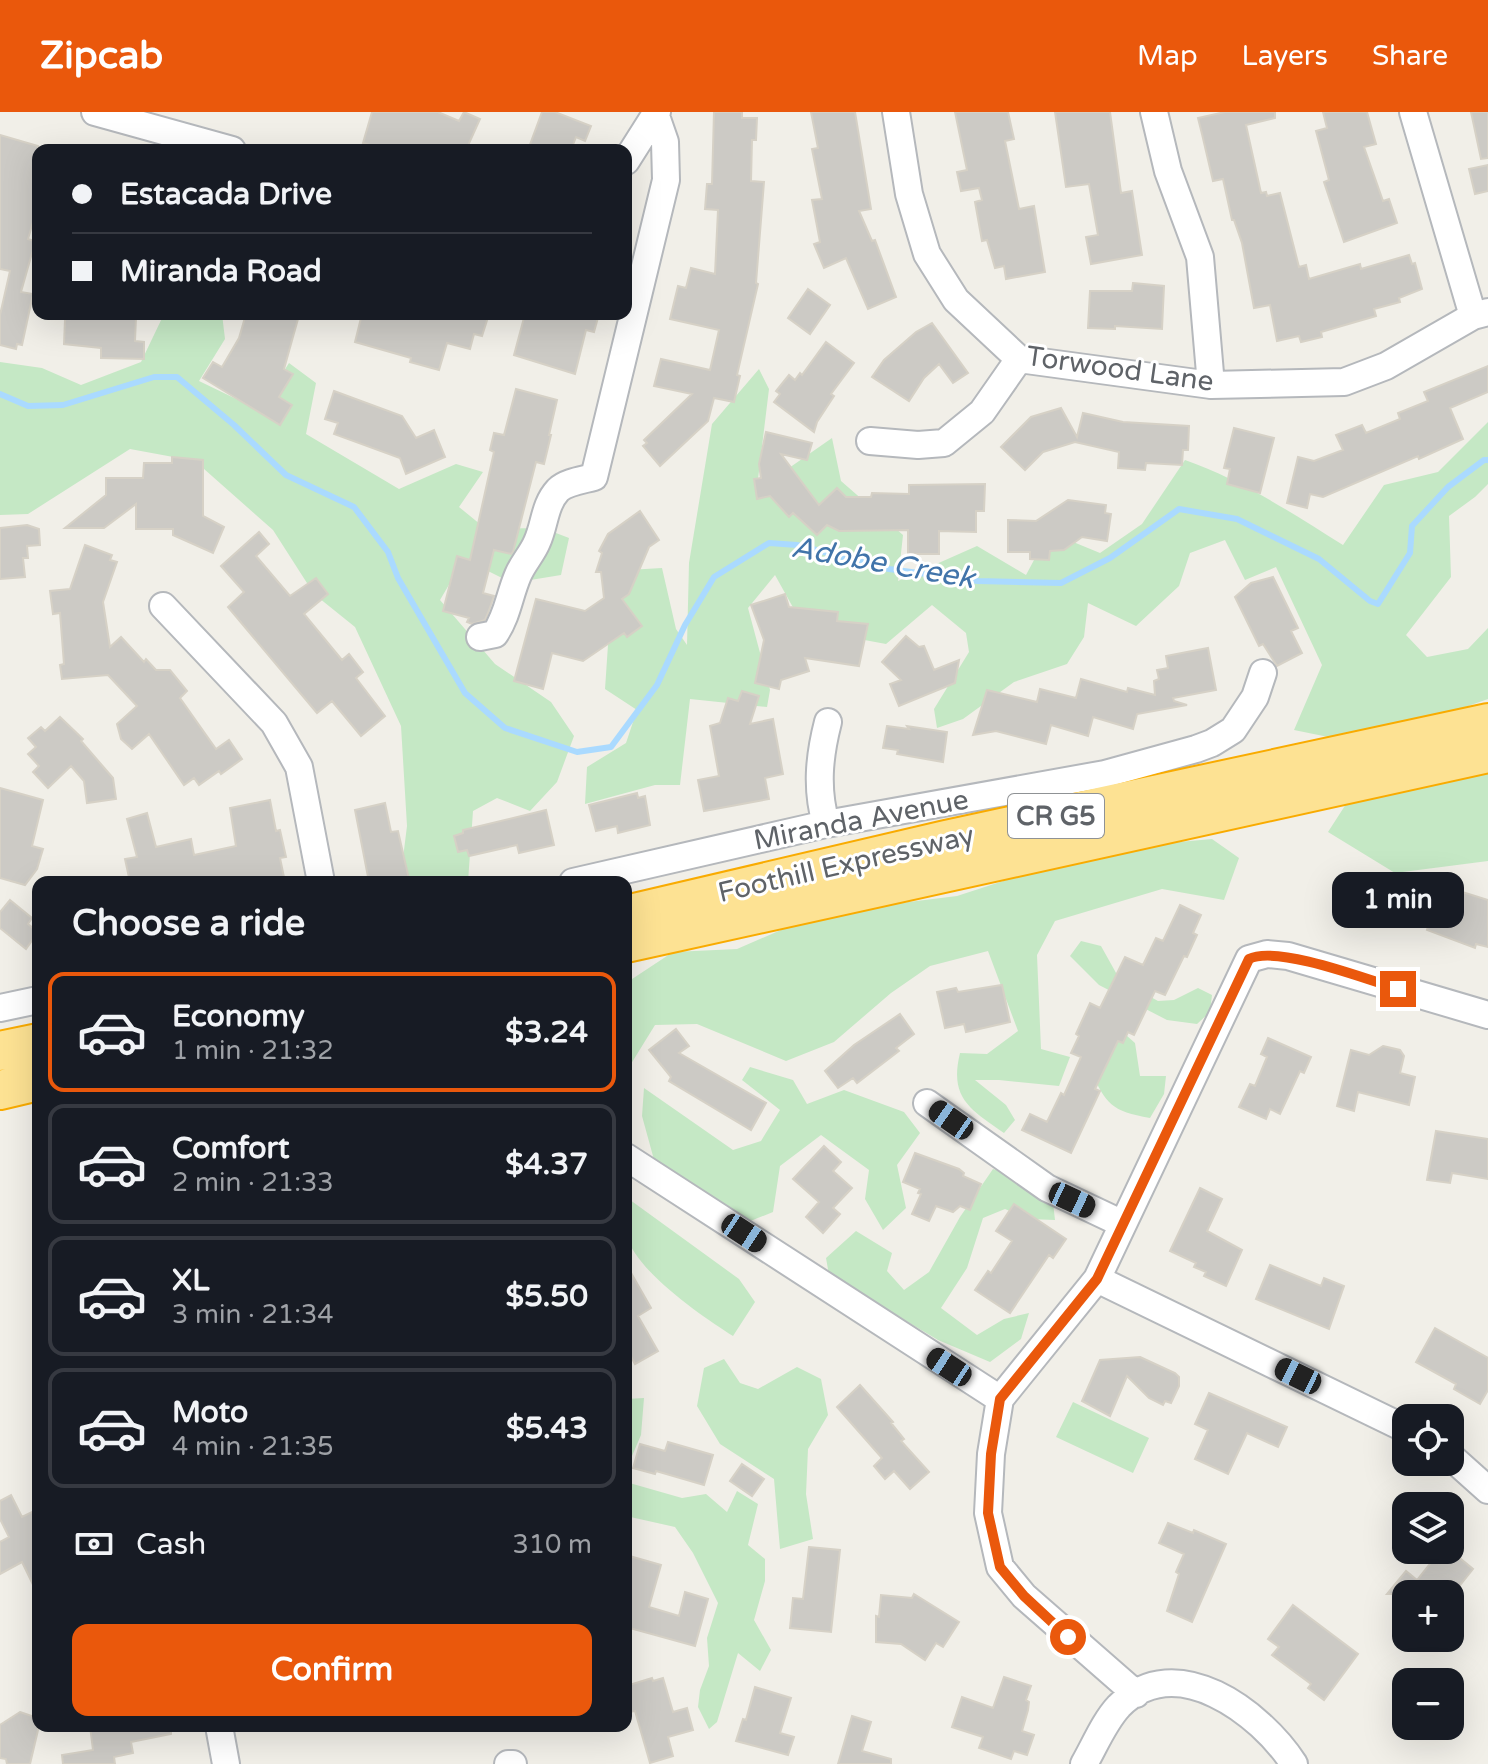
<!DOCTYPE html>
<html lang="en">
<head>
<meta charset="utf-8">
<style>
  :root { --surface:#171b24; --page:#242831; --text:#f1f3f6; --muted:#9ea1a6; --line:#363941; --accent:#ea580c }
  body { margin:0; font-family:"Varela Round",sans-serif; background:var(--page); color:var(--text); height:100vh; display:flex; flex-direction:column; font-size:30px; white-space:nowrap }
  * { box-sizing:border-box; margin:0 }
  p { font-size:26px; color:var(--muted) }
  .icon { flex:none; width:44px; height:44px; fill:none; stroke:currentColor; stroke-width:2; stroke-linecap:round; stroke-linejoin:round }
  .map { position:relative; flex:1; overflow:hidden }
  .panel { position:absolute; left:32px; top:764px; width:600px; height:856px; display:flex; flex-direction:column; background:var(--surface); border-radius:16px; box-shadow:0 8px 32px #0002 }
  .panel>* { flex:none }
  .top-card { position:absolute; left:32px; top:32px; width:600px; height:176px; border-radius:16px; box-shadow:0 8px 32px #0002; display:grid; align-content:center; height:176px; padding:0 40px; background:var(--surface) }
  .tools { position:absolute; left:1392px; top:1292px; display:grid; gap:16px }
  .tools a { display:grid; place-items:center; width:72px; height:72px; border-radius:16px; background:var(--surface); box-shadow:0 8px 32px #0002; font-size:40px }
  .end { position:absolute; width:36px; height:36px; margin:-18px; border:10px solid #ea580c; background:#fff; box-shadow:0 0 0 4px #fff }
  .from { border-radius:50% }
  .bubble { position:absolute; height:56px; border-radius:16px; background:var(--surface); box-shadow:0 8px 32px #0002; font-size:26px; font-weight:800; line-height:56px; text-align:center }
  .car { position:absolute; width:24px; height:48px; margin:-24px -12px; border-radius:10px; box-shadow:0 0 6px 2px #0007; background:linear-gradient(#222 24%,#8ab4d8 0 40%,#222 0 76%,#8ab4d8 0 86%,#222 0) }
  .top-card b { display:flex; align-items:center; gap:28px; height:76px; font-size:30px }
  .top-card b+b { border-top:2px solid var(--line) }
  .top-card i { width:20px; height:20px; background:var(--text) }
  ul { padding:0; list-style:none }
  li { display:flex; align-items:center; gap:24px; height:120px; margin:0 16px 12px; padding:0 24px; border:4px solid var(--line); border-radius:16px }
  li div { flex:1 }
  li b { display:block; font-size:30px }
  li em { font-style:normal; font-weight:800 }
  li.active { border-color:var(--accent) }
  li>.icon { width:72px; height:72px; stroke-width:1.5 }
  h2 { padding:0 40px; font-size:36px; line-height:96px }
  .pay { display:flex; align-items:center; gap:20px; height:88px; padding:0 40px; font-size:30px }
  .pay p { margin-inline-start:auto }
  .primary-button { display:flex; gap:16px; margin-top:auto; padding:16px 40px }
  .primary-button a { flex:1; height:92px; border-radius:16px; background:var(--accent); color:#fff; font-size:32px; font-weight:800; line-height:92px; text-align:center }
  header { display:flex; align-items:center; gap:48px; box-sizing:border-box; height:112px; padding:0 40px; background:var(--accent); color:#fff }
  header strong { font-size:38px }
  nav { display:flex; gap:44px; margin-inline-start:auto; font-size:28px }
  .map>svg:first-child { display:block }
  .green { fill:#c5e8c5 }
  .lines { fill:none; stroke-linecap:round; stroke-linejoin:round }
  .stream { stroke:#aadaff; stroke-width:6 }
  .building { fill:#cccac5; stroke:#d6d1c6; stroke-width:2 }
  .minor-casing { stroke:#b5b8bc; stroke-width:30 }
  .highway-casing { stroke:#f9ab00; stroke-width:42 }
  .minor { stroke:#fff; stroke-width:26 }
  .highway { stroke:#fde293; stroke-width:38 }
  .route { stroke:#ea580c; stroke-width:10 }
  .labels { text-anchor:middle; dominant-baseline:central; stroke-width:6; stroke-linejoin:round; paint-order:stroke }
  .shield { fill:#fff; stroke:#8f9295; stroke-width:2 }
  .shield-label { font-size:26px; font-weight:bold; fill:#5f6368 }
  .street-label { font-size:28px; fill:#5f6368; stroke:#fff }
  .water-label { font-size:30px; font-style:italic; fill:#4174aa; stroke:#fff }
</style>
</head>
<body>
<header>
<strong>Zipcab</strong>
<nav><a>Map</a><a>Layers</a><a>Share</a></nav>
</header>
<div class="map">
<svg width="1488" height="1652" viewBox="0 0 1488 1652">
  <rect width="100%" height="100%" fill="#f1efe8"/>
  <path class="green" d="M164 202H222L225 227 199 269 259 298 289 251 316 271 306 322 399 377 456 352 483 360 459 395 486 417 543 416 569 426 561 463 512 471 464 447 440 488 495 552 551 590 574 624 557 670 530 699 497 686 473 699 468 770H400L407 714 401 614 355 515 314 482 273 418 195 349 130 337 28 402 0 403V250L42 256 81 273 141 250Z
    M759 257 769 277 758 367 778 393 789 356 832 326 841 369 903 423 898 469 977 434 1026 463 1049 420 1100 441 1142 412 1185 348C1242 368 1292 401 1343 433L1384 373 1438 360 1488 310V372L1475 385 1449 404 1451 465 1406 523 1427 545 1468 537 1488 516V587L1406 616 1338 627 1294 618 1322 553 1276 455 1245 468 1225 428 1190 441 1179 474 1136 514 1088 491 1084 525 1067 552 1014 570 963 607 937 616 934 597 969 540 966 521 932 493 886 532 805 517 775 463 748 496 770 578 767 595 690 587 680 673H655L585 692 587 655 626 631 637 598 605 577 608 533 628 458 662 456 676 517 687 533 689 451 712 312Z
    M1488 658V749L1395 761 1328 720 1348 689Z
    M1212 727 1239 746 1224 788 1162 777 1055 809 1037 843 1041 937 1070 945 1059 974 999 968H975L1006 993 1015 1008 1004 1021C970 997 949 986 960 941L987 942 1018 919 988 839 930 854 891 881 834 930 786 949 697 912 655 913 626 960V871L673 840 737 837 820 801 957 784 1102 737Z
    M1081 829 1101 834 1120 868 1158 889 1174 888 1198 876 1212 883 1210 900 1197 912 1167 908 1099 873 1070 844Z
    M1118 916 1135 931 1140 964H1166L1164 982 1150 1006C1111 999 1107 993 1090 958Z
    M750 955 793 968 807 992 844 978 904 1000 920 1021 897 1053 906 1096 883 1118 865 1087 869 1058 821 1023 780 1054 773 1100 743 1112 656 1055 642 1004 644 976 733 1038 761 1029 780 998 742 968Z
    M993 1057 1029 1069 1052 1082 1055 1108 1029 1107 1005 1097 983 1106 967 1156 941 1196 977 1223 1004 1207 1029 1201 1021 1227 990 1250 938 1228 829 1163 826 1146 856 1119 892 1141 887 1159 904 1178 929 1160 960 1105Z
    M626 1085 739 1167 755 1190 733 1224C703 1205 635 1159 626 1122 623 1111 626 1096 626 1085Z
    M724 1247 740 1271 758 1277 797 1255 821 1267 828 1303 808 1337 806 1382 813 1427 780 1437 774 1367 720 1332 697 1294 704 1256Z
    M644 1286 641 1323 626 1358V1287Z
    M1073 1290 1149 1326 1133 1361 1056 1325Z
    M626 1370 682 1386 706 1382 727 1400 737 1379 758 1392 748 1433 765 1447V1469L754 1508 771 1538 760 1559 738 1541 717 1610 709 1617 698 1595 700 1578 709 1554 707 1526 718 1491 693 1441 675 1415 626 1404Z"/>
  <g class="lines">
    <path class="stream" d="M0 282 28 294 63 293 154 265H177L234 313 286 363 354 395 388 440 398 466 465 581 505 616 577 640 611 635 657 573 685 513 714 465 769 431 797 433 889 457 978 469 1061 471 1110 446 1179 397 1237 407 1319 447 1370 489 1378 492 1410 441 1412 414 1448 375 1484 348H1488"/>
  </g>
  <path class="building" d="M372 0H438L459 9 464 0 480 7 466 38H390L363 31Z
    M542 0H555L591 14 585 29 576 25 571 38H528Z
    M714 0H742V6H757L756 28H752L751 69 764 70 756 171 758 172 737 263 740 264 734 290 714 286 708 309 660 354 643 334 647 331 644 328 692 282 654 274 661 247 710 258 719 218 670 207 678 174 686 176 691 156 715 162 718 98 705 97 707 72H712Z
    M811 0H855L871 97 859 99 872 129 875 128 896 185 868 197 846 146 824 156 814 132 820 130 812 88 822 87 812 37 818 36Z
    M955 0H1008L1014 27 1005 29 1019 97 1034 94 1045 160 1006 167 1004 154 995 156 987 128 982 129 975 90 982 88 979 76 961 79 957 60 967 58Z
    M1055 0H1110L1121 81 1132 79 1142 143 1091 152 1086 125 1098 123 1089 72 1066 75Z
    M1225 0H1275V6L1246 13 1261 81 1266 80 1267 84 1280 81 1299 155 1306 153 1309 167 1360 152 1361 157 1409 143 1412 152 1415 151 1422 177 1399 186 1400 190 1374 197 1376 204 1321 220 1322 225 1301 230 1299 224 1277 229 1270 193 1254 196 1242 131 1234 108H1232L1223 67 1213 69 1202 22 1198 6Z
    M1323 0H1367L1376 32 1364 35 1383 89 1389 87 1397 111 1344 130 1324 70 1329 68 1316 19 1327 16Z
    M1471 0H1488V46L1481 47Z
    M0 23 38 34V93L28 127 34 129V134L21 180 33 182 22 233 17 232 16 237 0 233V203L10 159 0 157Z
    M1488 53V79L1475 82 1469 57Z
    M1133 171 1164 174 1162 217 1115 214V217L1088 216 1090 179H1132Z
    M808 177 830 193 810 222 788 206Z
    M246 202H291L290 205 298 207 284 257 293 262 279 285 292 293 280 313 203 266 213 250 222 255 239 226Z
    M362 202H489L482 224 474 222 470 237 447 231 439 258 410 250 411 246 355 230Z
    M525 202H599L594 220 586 218 575 262 514 243Z
    M69 203 136 205 135 229 144 230V247L101 246V236L64 232 65 207H69Z
    M932 211 968 261 953 271 939 252 924 266 909 289 872 265 884 248 916 220Z
    M826 230 854 251 831 282 834 284 817 310 814 320 774 290 780 282 776 279 789 263 795 268 800 261 802 263Z
    M1488 254V280L1450 296 1463 327 1419 347 1418 344 1323 385 1310 382 1307 396 1287 391 1298 345 1314 349 1343 338 1336 323 1362 313 1366 321 1400 307 1398 301 1428 289 1424 280Z
    M516 277 557 288 549 323H551L544 352 536 350 513 440 511 442 494 438 483 481 494 484 488 501 485 508 472 512 467 510 469 506 443 499 457 444 470 448 494 340 490 338 494 321 504 323Z
    M334 279 402 304 416 326 434 318 445 345 406 362 400 346 334 322 338 311 325 307Z
    M1061 296 1077 325 1083 301 1123 310 1189 314 1188 338H1183L1182 353 1146 351 1145 358 1118 356 1119 340 1075 330 1043 340 1025 358 1001 335 1031 305Z
    M1234 316 1274 326 1260 381 1227 372 1230 357 1224 356Z
    M766 320 812 331 807 348 781 342 819 393 837 376 846 385H871L872 381 909 382V373L985 372 984 399H976V420L939 419V442H908V418L839 419 827 413 817 423 793 401 789 405 770 384 757 387 754 367 761 366 759 352Z
    M172 345 203 348V404L224 415 213 441 173 423V417H136V392L104 416H65L106 383V366H143L144 351H172Z
    M1068 388 1106 393 1105 401 1111 402 1107 429 1082 425 1064 438 1050 439 1049 448 1030 447V440H1008V408L1036 409Z
    M640 399 659 428 649 435 629 482 622 487 642 514 627 525 624 521 583 549 552 541 543 577 514 569 536 487 585 499 604 486 601 460H596L602 441 599 439 608 422Z
    M27 413 39 417 40 433 27 434 28 446H23L25 465 0 467V416Z
    M259 420 269 432 256 444 290 484 316 466 328 482 304 502 342 548 349 542 363 560 356 566 385 604 361 624 332 589 317 601 228 495 244 480 221 454Z
    M85 433 112 443 110 448 117 450 103 490 110 535 121 525 144 550 146 547 156 558H170L187 579 180 586 216 637 229 628 242 647 221 662 219 659 199 673 194 666 184 673 149 622 132 637 121 627 117 612 137 594 108 563 62 567 60 553 64 552 60 501 53 502 50 479 70 477Z
    M1273 465 1298 516 1291 519 1302 541 1277 554 1263 532 1259 534 1235 485 1251 471Z
    M785 482 789 495 838 500 837 509 868 512 859 554 805 546 809 559 781 568 779 577 755 571 764 528 751 493Z
    M906 524 919 535 924 534 934 558 959 548 955 571 899 594 890 572 901 568 882 550Z
    M1208 536 1216 578 1173 586 1174 589 1187 593 1137 602 1133 617 1093 605 1088 624 1051 613 1046 632 996 619 973 623 987 578 1037 590 1040 577 1076 586 1081 567 1127 580 1128 576 1155 583 1154 569 1159 567 1157 558 1168 556 1166 544Z
    M742 579 759 584 750 612 773 607 783 662 765 666 769 687 704 699 698 668 719 664 710 614 720 611 728 586 738 589Z
    M60 605 83 627 81 629 113 666 116 687 87 691 84 669 71 654 48 676 33 660 39 654 28 642 36 635 28 626 41 615 45 619Z
    M887 614 909 617 907 614 947 620 943 650 897 642 898 638 883 636Z
    M0 676 43 688 32 734 43 737 37 757 25 773 0 766Z
    M637 681 638 686 645 684 650 713 618 721 617 714 596 719 589 693Z
    M270 688 276 719 280 718 286 745 280 746 285 770H130L125 747 137 745 127 707 147 701 156 735 191 727 194 743 236 734 230 696Z
    M385 691 391 720 398 719 409 767 369 770 355 698Z
    M546 698 554 733 519 741 517 733 469 744 467 738 458 740 454 724 463 721V718Z
    M1440 773 1488 788V835L1476 832 1475 836 1427 818Z
    M10 788 32 806 28 812 38 820 26 837 0 816V800Z
    M1180 793 1201 803 1193 821 1197 823 1187 845 1184 844 1165 883 1155 879 1134 923 1128 920 1123 931 1118 929 1095 977 1100 979 1071 1041 1022 1018 1030 1002 1047 1010 1061 981 1064 983 1081 945 1071 941 1079 924 1076 922 1090 891 1100 896 1125 845 1143 853 1156 826 1163 829Z
    M1002 873 1010 910 966 920 964 912 945 916 937 880 956 876 958 880Z
    M900 902 914 922 896 936 899 939 857 971 853 966 838 976 825 959 854 933Z
    M676 917 689 934 679 941 766 991 751 1018 669 969 671 965 649 938Z
    M1268 926 1311 945 1304 961 1300 959 1280 1002 1270 997 1266 1007 1239 995 1250 972 1255 974 1267 945 1261 942Z
    M1383 934 1400 938 1404 944 1400 961 1415 965 1409 993 1358 980 1354 999 1337 994 1351 938 1369 943Z
    M1436 1019 1488 1027V1067L1452 1061 1450 1071 1427 1068Z
    M824 1034 841 1050 833 1059 852 1076 833 1096 840 1102 823 1121 806 1105 819 1090 793 1067Z
    M915 1041 959 1057 964 1061 963 1064 981 1072 970 1098 960 1094 953 1100 936 1094 929 1109 912 1102 921 1082 918 1081 920 1077 903 1070Z
    M1200 1076 1222 1087 1207 1119 1242 1138 1226 1174 1204 1164 1206 1160 1194 1155 1196 1151 1170 1139Z
    M1014 1092 1066 1127 1053 1146 1049 1143 1010 1201 975 1178 988 1159 991 1161 1012 1129 996 1119Z
    M626 1152 651 1196 638 1204 658 1239 635 1252 626 1235Z
    M1270 1153 1321 1174 1324 1166 1344 1174 1329 1217 1256 1187Z
    M1435 1216 1488 1246V1278L1480 1292 1454 1277 1456 1272 1416 1250Z
    M1140 1245 1175 1261 1179 1265V1274L1171 1291 1165 1289 1163 1293 1149 1286 1127 1264 1110 1304 1082 1289 1100 1248Z
    M860 1273 893 1310 891 1311 904 1327 901 1329 929 1360 910 1377 894 1359 885 1367 874 1354 882 1346 837 1295Z
    M1209 1281 1287 1315 1278 1335 1247 1321 1228 1362 1195 1347 1208 1318 1195 1312Z
    M668 1330 713 1343 704 1373 656 1359 655 1362 633 1356 640 1332 665 1339Z
    M742 1352 764 1367 752 1384 730 1369Z
    M11 1383 22 1405 38 1397V1483L22 1450 0 1462V1430L9 1425 0 1407V1389Z
    M1168 1411 1193 1421 1194 1418 1226 1432 1192 1510 1167 1499 1179 1462 1176 1460 1184 1442 1159 1431Z
    M809 1435 840 1438 831 1520 790 1516 793 1486 803 1487Z
    M1441 1438H1450L1473 1457 1453 1482H1387L1406 1459 1417 1468Z
    M626 1443 661 1453 649 1495 679 1504 685 1480 708 1487 695 1534 626 1515Z
    M914 1482 959 1510 943 1535 936 1531 925 1548 901 1532 876 1530V1504L879 1505 881 1483 912 1486Z
    M1293 1493 1358 1542 1324 1588 1308 1576 1311 1572 1272 1543 1279 1535 1268 1527Z
    M1004 1565 1031 1574 1026 1588 1029 1590 1028 1598 1022 1619 1034 1623 1027 1643 1014 1639 1011 1647 979 1636 983 1625 952 1615 962 1585 993 1596Z
    M652 1566 653 1569 663 1566 673 1600 687 1596 693 1618 668 1625 673 1644 650 1651 635 1599 628 1600 626 1574Z
    M755 1575 791 1586 780 1621 794 1625 788 1643 736 1629 743 1607 746 1608Z
    M20 1600 32 1604 39 1614 30 1652H7L6 1647 0 1646V1613Z
    M852 1604 871 1610 862 1639 891 1647V1652H838Z
    M90 1614H171V1622L131 1630 133 1641 114 1645 115 1652H63L62 1643 93 1638Z"/>
  <g class="lines">
    <g class="minor-casing">
      <path id="minor" d="M95 0 232 38
        M896 0 909 82 927 142 956 188 1019 247 1211 273 1344 270 1386 254 1473 204 1488 200
        M1154 0 1168 59 1200 145 1211 273
        M1413 0 1473 204
        M626 49 657 0
        M870 329 918 333 944 331 982 300 1019 247
        M163 494 274 611 299 655 321 770
        M480 525 495 522C508 502 509 484 518 463 523 451 532 442 537 430 545 413 544 393 558 378 566 370 583 368 594 365L666 68 665 30 656 4
        M826 712C816 677 819 645 828 610
        M573 770 826 712 1105 662 1196 637 1212 631 1233 618 1255 585 1263 561
        M0 896 38 888
        M927 991 1047 1076 1123 1112
        M626 1045 1000 1287
        M1097 1167 1406 1317
        M1450 1344 1488 1378
        M1136 1582 1024 1484 1000 1455 988 1401 991 1342 1000 1287 1097 1167 1249 847 1267 842 1288 844 1488 903
        M219 1614 226 1652
        M508 1652H513
        M1084 1652C1095 1633 1104 1610 1119 1594 1176 1536 1261 1601 1294 1652"/>
    </g>
    <g class="highway-casing">
      <path id="highway" d="M626 803 946 728 1488 611
        M626 831 1488 641
        M0 939 38 931
        M0 978 38 969"/>
    </g>
    <use href="#minor" class="minor"/>
    <use href="#highway" class="highway"/>
  </g>
  <g class="lines">
    <path class="route" d="M1068 1525 1024 1484 1000 1455 988 1401 991 1342 1000 1287 1097 1167 1249 847C1277 833 1366 867 1398 877"/>
  </g>
  <g class="labels">
    <rect class="shield" x="1008" y="682" width="96" height="44" rx="6"/>
    <g class="shield-label">
      <text x="1056" y="704">CR G5</text>
    </g>
    <g class="street-label">
      <text transform="translate(1120 257) rotate(8)">Torwood Lane</text>
      <text transform="translate(861 708) rotate(-11)">Miranda Avenue</text>
      <text transform="translate(846 752) rotate(-13)">Foothill Expressway</text>
    </g>
    <g class="water-label">
      <text transform="translate(883 451) rotate(10)">Adobe Creek</text>
    </g>
  </g>
</svg>
<div class="tools">
<a><svg class="icon" aria-label="locate" viewBox="0 0 24 24"><circle cx="12" cy="12" r="6"/><path d="M12 2v4M12 18v4M2 12h4M18 12h4"/></svg></a>
<a><svg class="icon" aria-label="layers" viewBox="0 0 24 24"><path d="M12 4l9 5-9 5-9-5zM3 14l9 5 9-5"/></svg></a>
<a>+</a>
<a>−</a>
</div>
<i class="end from" style="left:1068px;top:1525px"></i>
<i class="end" style="left:1398px;top:877px"></i>
<div class="bubble" style="left:1332px;top:760px;width:132px">1 min</div>
<i class="car" style="left:951px;top:1008px;rotate:305deg"></i>
<i class="car" style="left:1072px;top:1088px;rotate:115deg"></i>
<i class="car" style="left:744px;top:1121px;rotate:123deg"></i>
<i class="car" style="left:949px;top:1255px;rotate:303deg"></i>
<i class="car" style="left:1298px;top:1264px;rotate:296deg"></i>
<div class="top-card">
<b><i class="from"></i>Estacada Drive</b>
<b><i></i>Miranda Road</b>
</div>
<section class="panel">
<h2>Choose a ride</h2>
<ul>
<li class="active"><svg class="icon" aria-label="car" viewBox="0 0 24 24"><path d="M5 17H2v-5l4-1 3-4h7l3 4 3 1v5h-3M9 17h6M6 11h13"/><circle cx="7" cy="17" r="2"/><circle cx="17" cy="17" r="2"/></svg><div><b>Economy</b><p>1 min · 21:32</p></div><em>$3.24</em></li>
<li><svg class="icon" aria-label="car" viewBox="0 0 24 24"><path d="M5 17H2v-5l4-1 3-4h7l3 4 3 1v5h-3M9 17h6M6 11h13"/><circle cx="7" cy="17" r="2"/><circle cx="17" cy="17" r="2"/></svg><div><b>Comfort</b><p>2 min · 21:33</p></div><em>$4.37</em></li>
<li><svg class="icon" aria-label="car" viewBox="0 0 24 24"><path d="M5 17H2v-5l4-1 3-4h7l3 4 3 1v5h-3M9 17h6M6 11h13"/><circle cx="7" cy="17" r="2"/><circle cx="17" cy="17" r="2"/></svg><div><b>XL</b><p>3 min · 21:34</p></div><em>$5.50</em></li>
<li><svg class="icon" aria-label="car" viewBox="0 0 24 24"><path d="M5 17H2v-5l4-1 3-4h7l3 4 3 1v5h-3M9 17h6M6 11h13"/><circle cx="7" cy="17" r="2"/><circle cx="17" cy="17" r="2"/></svg><div><b>Moto</b><p>4 min · 21:35</p></div><em>$5.43</em></li>
</ul>
<div class="pay"><svg class="icon" aria-label="cash" viewBox="0 0 24 24"><path d="M3 7h18v10H3z"/><circle cx="12" cy="12" r="2"/></svg>Cash<p>310 m</p></div>
<div class="primary-button"><a>Confirm</a></div>
</section>
</div>
</body>
</html>
